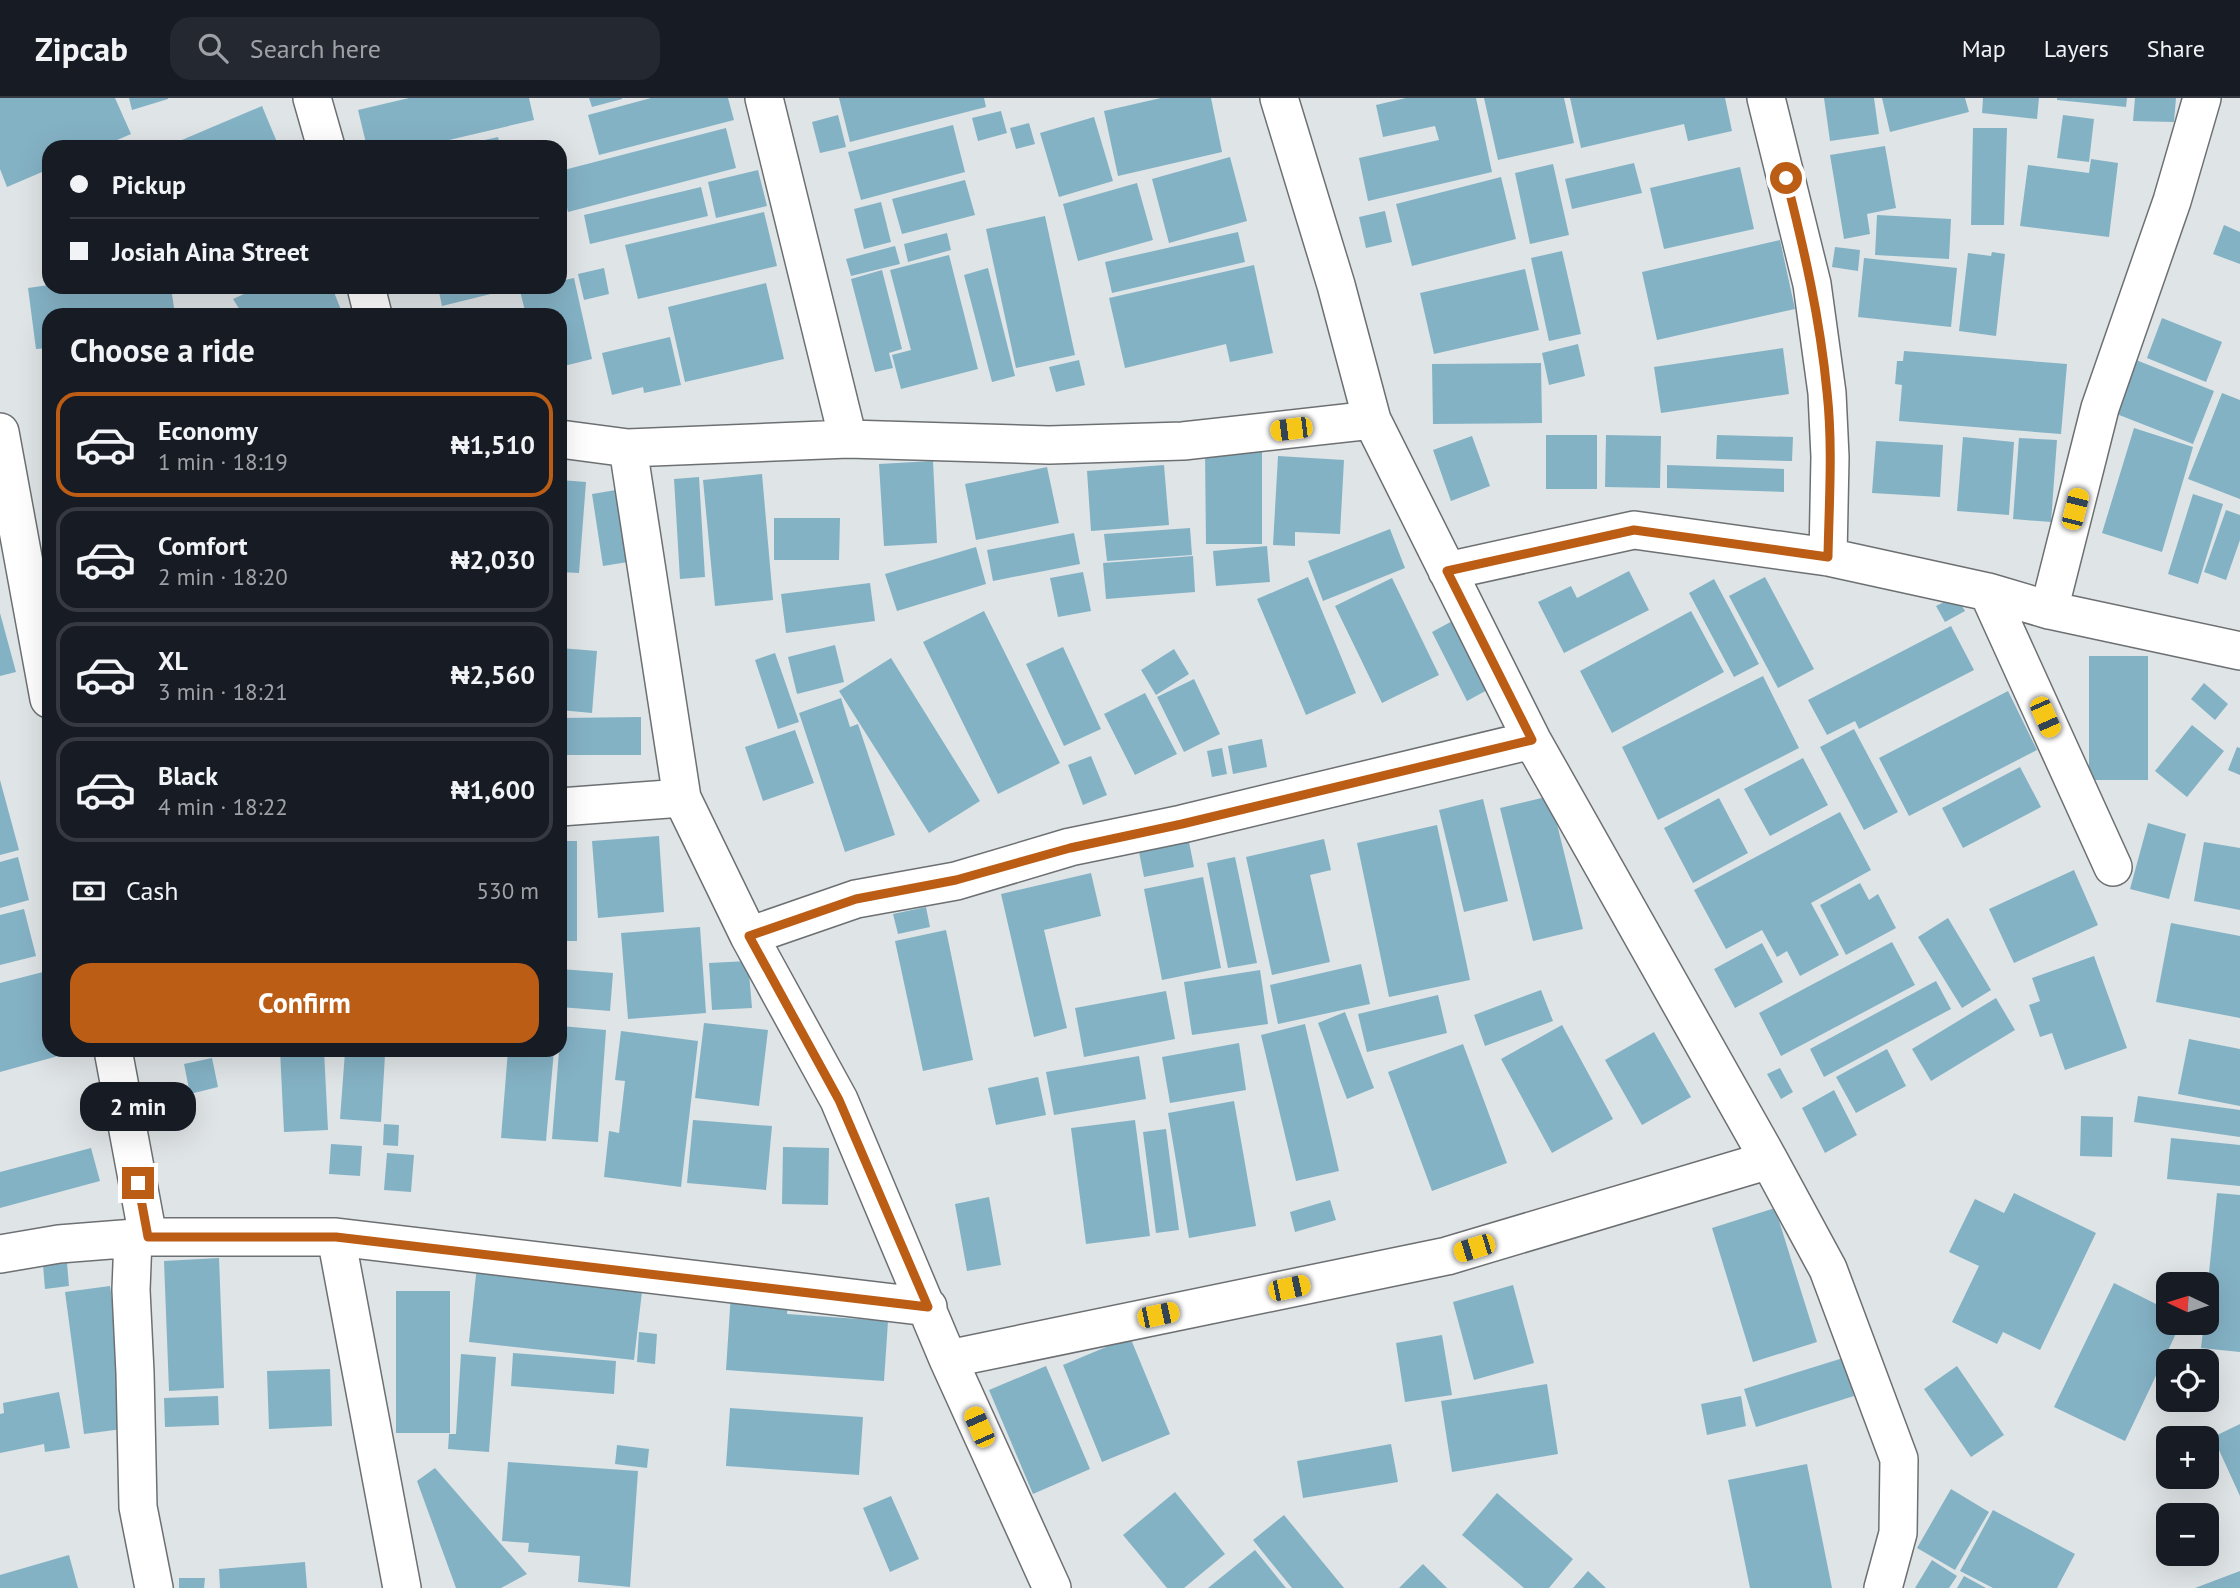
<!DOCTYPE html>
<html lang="en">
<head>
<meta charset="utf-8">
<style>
  :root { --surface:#171b24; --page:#242831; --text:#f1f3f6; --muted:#9ea1a6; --line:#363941; --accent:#bc5d15 }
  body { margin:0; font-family:"PT Sans",sans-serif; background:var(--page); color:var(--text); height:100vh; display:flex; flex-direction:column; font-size:26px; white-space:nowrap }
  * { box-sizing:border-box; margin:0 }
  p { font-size:23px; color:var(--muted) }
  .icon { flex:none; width:38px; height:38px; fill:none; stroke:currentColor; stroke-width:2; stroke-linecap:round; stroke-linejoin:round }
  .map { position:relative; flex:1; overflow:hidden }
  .panel { position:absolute; left:42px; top:210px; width:525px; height:749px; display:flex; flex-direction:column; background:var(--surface); border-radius:21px; box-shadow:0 7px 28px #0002 }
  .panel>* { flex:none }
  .guide { position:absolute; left:42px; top:42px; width:525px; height:154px; border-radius:21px; box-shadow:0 7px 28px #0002; display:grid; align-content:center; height:154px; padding:0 28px; background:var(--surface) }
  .needle { width:46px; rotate:274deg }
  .tools { position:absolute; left:2156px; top:1174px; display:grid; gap:14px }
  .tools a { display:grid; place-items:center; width:63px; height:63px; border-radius:14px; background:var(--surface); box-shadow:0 7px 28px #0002; font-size:35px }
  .end { position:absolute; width:32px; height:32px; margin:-16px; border:9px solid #bc5d15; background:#fff; box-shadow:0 0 0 4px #fff }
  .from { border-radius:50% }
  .bubble { position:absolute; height:49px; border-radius:21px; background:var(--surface); box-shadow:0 7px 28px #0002; font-size:23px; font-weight:600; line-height:49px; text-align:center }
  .car { position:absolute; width:21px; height:42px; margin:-21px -10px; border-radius:9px; box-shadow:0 0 5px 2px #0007; background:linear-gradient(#f5c518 24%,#345 0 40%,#f5c518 0 76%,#345 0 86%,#f5c518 0) }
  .guide b { display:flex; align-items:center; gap:24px; height:66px; font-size:26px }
  .guide b+b { border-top:2px solid var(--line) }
  .guide i { width:18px; height:18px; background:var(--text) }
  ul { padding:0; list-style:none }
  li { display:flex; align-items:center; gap:21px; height:105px; margin:0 14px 10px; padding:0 14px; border:4px solid var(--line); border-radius:21px }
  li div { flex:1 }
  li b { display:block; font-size:26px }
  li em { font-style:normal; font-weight:600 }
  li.on { border-color:var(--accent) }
  li>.icon { width:63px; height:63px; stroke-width:1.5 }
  h2 { padding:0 28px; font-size:32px; line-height:84px }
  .pay { display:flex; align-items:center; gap:18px; height:77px; padding:0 28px; font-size:26px }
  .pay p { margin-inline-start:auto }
  .button { display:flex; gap:14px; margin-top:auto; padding:14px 28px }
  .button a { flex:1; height:80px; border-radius:21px; background:var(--accent); color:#fff; font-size:28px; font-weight:600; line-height:80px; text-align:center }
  header { display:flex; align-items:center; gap:42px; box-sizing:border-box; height:98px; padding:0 35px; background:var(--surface); border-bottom:2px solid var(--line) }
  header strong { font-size:33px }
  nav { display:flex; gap:38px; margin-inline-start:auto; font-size:24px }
  .search { width:490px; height:63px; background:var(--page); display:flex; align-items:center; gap:18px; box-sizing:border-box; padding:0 24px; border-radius:21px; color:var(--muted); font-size:26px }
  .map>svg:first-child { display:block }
  .building { fill:#84b2c5 }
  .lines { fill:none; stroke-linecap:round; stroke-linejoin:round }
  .minor-casing { stroke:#6d7072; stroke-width:40 }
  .minor { stroke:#fff; stroke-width:37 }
  .route { stroke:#bc5d15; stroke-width:9 }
</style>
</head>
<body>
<header>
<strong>Zipcab</strong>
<div class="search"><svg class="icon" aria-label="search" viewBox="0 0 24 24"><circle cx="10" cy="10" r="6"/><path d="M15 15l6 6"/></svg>Search here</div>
<nav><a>Map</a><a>Layers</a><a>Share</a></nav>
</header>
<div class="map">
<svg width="2240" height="1490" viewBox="0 0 2240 1490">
  <rect width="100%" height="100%" fill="#dfe4e6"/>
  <path class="building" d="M0 0H115L131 36 101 49H49V71L7 89 0 71Z
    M129 0H168V1L132 12Z
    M409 0H529L534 22 419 49H367L358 12Z
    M589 0H622V1L592 9Z
    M651 0H728L734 22 599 57 588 17Z
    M839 0H984L986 9 850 44Z
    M1161 0H1211L1222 54 1118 78 1104 13Z
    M1406 0H1476L1492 74 1368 103 1359 60 1439 42 1435 28 1383 39 1376 7Z
    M1484 0H1564L1574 45 1498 62Z
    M1570 0H1725L1732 33 1688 43 1684 26 1581 50Z
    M1824 0H1874L1879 36 1830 43Z
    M1882 0H1965L1969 14 1890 34Z
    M1983 0H2039L2037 21 1982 15Z
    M2057 0H2127L2126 9 2057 2Z
    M2135 0H2176L2174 24 2133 23Z
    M262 8 279 49H171L170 47Z
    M1001 13 1007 35 978 43 972 20Z
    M838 17 846 49 820 55 812 24Z
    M2063 17 2094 21 2089 64 2057 60Z
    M1094 19 1113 83 1059 99 1040 35Z
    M1029 25 1035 46 1016 51 1010 30Z
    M953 27 965 74 861 102 848 54Z
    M726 30 736 70 568 114 560 81V73Z
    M1973 30H2007L2004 127H1971Z
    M498 39 501 49H458V48Z
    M1885 48 1896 110 1867 116 1870 136 1844 141 1830 57Z
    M1230 59 1247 123 1169 145 1152 81Z
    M2091 61 2118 65 2109 139 2020 128 2028 67 2089 75Z
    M1634 65 1642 95 1572 111 1565 81Z
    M1553 66 1569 137 1530 146 1515 75Z
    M1740 69 1754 131 1664 151 1650 90Z
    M758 72 767 108 716 120 708 84Z
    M1501 79 1516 141 1412 168 1396 106Z
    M965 82 975 117 902 136 892 101Z
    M1137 85 1153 142 1078 163 1063 106Z
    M701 89 708 118 590 146 584 117Z
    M881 104 891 144 864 151 854 111Z
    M1385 113 1392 144 1366 150 1359 119Z
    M764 114 777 168 638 201 625 147Z
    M1877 117 1951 121 1949 161 1875 157Z
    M1045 118 1075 257 1016 270 986 131Z
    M2224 127 2240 134V166L2213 156Z
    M1238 134 1245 164 1112 195 1105 164Z
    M947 135 951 152 908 164 904 146Z
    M1780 142 1795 211 1657 242 1642 174Z
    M895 148 900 166 851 178 846 161Z
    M1835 149 1860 152 1858 173 1832 169Z
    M1562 153 1581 236 1549 243 1531 160Z
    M1992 154 2005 156 1996 238 1959 233 1968 155 1991 158Z
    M949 157 978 271 901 291 892 257 911 252 890 172Z
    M1864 160 1957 170 1951 229 1858 219Z
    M1254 167 1273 255 1230 264 1226 246 1125 270 1109 200Z
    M604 170 609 196 584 202 578 176Z
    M988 170 1015 278 992 284 964 177Z
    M1525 171 1539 232 1434 256 1420 195Z
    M882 172 902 251 889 255 893 270 875 274 851 181Z
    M574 180 592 261 560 269V217H526L520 193 535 189H560V183Z
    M766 185 784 261 685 284 668 209Z
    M49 187 171 189 175 217H49V250L36 251 28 190Z
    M259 189H332L343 217H315L313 210 295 217H243L233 201Z
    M438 189H515V190L442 208Z
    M2162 220 2222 244 2206 284 2147 260Z
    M670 239 681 287 644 295 643 289 612 297 602 255Z
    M1578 246 1585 278 1549 287 1542 255Z
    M1783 250 1789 296 1661 315 1654 269Z
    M1904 253 2067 266 2061 336 1899 323 1902 287 1895 286 1897 263H1903Z
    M2131 260 2214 293 2193 346 2109 313Z
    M1079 262 1085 287 1056 294 1049 269Z
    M1541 265 1542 325 1433 326 1432 266Z
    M2222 295 2240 302V401L2188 381Z
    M2134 330 2193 349 2162 454 2102 435Z
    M1546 337H1597V391H1546Z
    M1606 337 1661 338 1660 390 1605 389Z
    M1717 337 1793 339 1792 363 1716 361Z
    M1472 338 1490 388 1451 403 1433 352Z
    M1963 339 2014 344 2009 417 1957 413Z
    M2019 340 2057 342 2051 424 2013 421Z
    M1876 343 1943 347 1940 399 1872 395Z
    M1205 353H1262V446H1206Z
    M1278 358 1344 362 1340 436 1295 434V448L1273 447Z
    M933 363 937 445 884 448 879 366Z
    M1164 367 1169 427 1091 433 1087 373Z
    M1667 367 1784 371V394L1667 390Z
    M1047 369 1059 425 976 442 965 386Z
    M762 376 773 502 715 508 703 382Z
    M699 379 705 479 680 481 674 381Z
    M560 382 586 384 579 475 560 474Z
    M616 392 628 464 603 468 592 396Z
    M2193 396 2223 406 2198 486 2168 476Z
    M2226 412 2240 417V442L2226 482 2204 474Z
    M774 420H840L839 462H774Z
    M1190 430 1192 457 1107 463 1104 436Z
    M1390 431 1405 470 1323 503 1308 463Z
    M1074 435 1080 466 993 483 987 452Z
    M1267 448 1270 484 1216 488 1213 453Z
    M976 449 986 486 897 513 885 476Z
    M1193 458 1195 494 1106 501 1103 465Z
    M1629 473 1649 512 1564 555 1538 504 1571 488 1577 500Z
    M1083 474 1091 513 1058 519 1050 480Z
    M1308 479 1356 595 1306 617 1257 501Z
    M1765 479 1814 571 1778 590 1729 498Z
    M1392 480 1439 577 1382 605 1335 508Z
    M1714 481 1759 566 1734 579 1689 495Z
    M870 485 875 523 786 535 781 496Z
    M1956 498 1965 513 1945 524 1936 508Z
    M984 513 1060 665 998 696 923 544Z
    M1691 513 1724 574 1612 635 1580 573Z
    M0 515 16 574 0 578Z
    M1456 521 1491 590 1467 603 1432 534Z
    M1951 528 1974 572 1859 631 1855 623 1827 637 1808 602Z
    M835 547 844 584 797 596 788 559Z
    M1063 549 1101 631 1064 648 1026 566Z
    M560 550 597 553 592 615 560 612Z
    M1174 551 1189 576 1156 597 1141 572Z
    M775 555 799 624 778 631 755 562Z
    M2089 558H2148V682H2089Z
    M891 560 980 703 929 735 839 593Z
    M1763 578 1799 650 1658 722 1622 649Z
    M1194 581 1220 636 1184 654 1157 599Z
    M2204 585 2228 606 2215 622 2191 601Z
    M2008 593 2037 652 1909 718 1879 660Z
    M1145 595 1177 656 1135 677 1104 616Z
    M841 600 850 629 858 626 895 737 845 754 799 615Z
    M641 619V657H560V620Z
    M2192 627 2224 653 2187 699 2155 673Z
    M1854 631 1898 714 1864 732 1820 649Z
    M795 632 814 685 763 703 745 649Z
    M1262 641 1267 669 1233 676 1228 648Z
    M2237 649 2240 650V677L2228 672Z
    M1222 650 1227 676 1212 679 1207 653Z
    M1091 658 1107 697 1083 707 1068 667Z
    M1803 660 1828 707 1770 738 1744 691Z
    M2020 669 2041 709 1963 750 1942 710Z
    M0 682 19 752 0 757Z
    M1550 698 1583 831 1533 843 1500 710Z
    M1719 700 1748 755 1693 785 1664 730Z
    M1483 701 1508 803 1464 814 1439 712Z
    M1840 714 1871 772 1811 805 1839 857 1800 878 1787 853 1777 859 1762 832 1726 851 1694 792Z
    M2148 725 2186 736 2169 801 2130 791Z
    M1437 727 1470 882 1389 899 1357 745Z
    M659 738 664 814 598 820 592 743Z
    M1188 739 1194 769 1144 779 1138 749Z
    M1324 741 1331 772 1310 777 1330 864 1272 877 1246 759Z
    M560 743H577V843H560Z
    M2204 744 2240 750V812L2194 803Z
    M18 759 29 802 0 810V764Z
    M1235 759 1257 865 1228 870 1207 765Z
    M2074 772 2098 827 2014 865 1989 811Z
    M1091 775 1101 818 1044 832 1067 930 1034 939 1001 796Z
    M1203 779 1221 870 1162 882 1144 791Z
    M1860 785 1869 802 1878 796 1896 830 1846 857 1820 807Z
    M926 809 930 829 898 836 893 816Z
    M24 811 36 858 0 867V817Z
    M1948 820 1991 892 1962 910 1918 839Z
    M2171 825 2240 838V920L2156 904Z
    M700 829 706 915 628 921 621 835Z
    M946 832 973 962 923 973 895 843Z
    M1892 844 1915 887 1781 958 1759 915Z
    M1762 845 1783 884 1735 910 1714 871Z
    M2094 858 2127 950 2065 972 2052 935 2040 939 2029 907 2040 903 2032 880Z
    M748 863 752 910 712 912 709 865Z
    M1361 866 1370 906 1278 926 1270 887Z
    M560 871 613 875 610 913 560 909Z
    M1260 872 1268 926 1192 937 1184 884Z
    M47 873 49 880V952H68L69 955 0 974V885Z
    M1936 883 1951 911 1824 979 1810 951Z
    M1541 892 1553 923 1485 948 1474 917Z
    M1166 893 1175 941 1084 959 1075 910Z
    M1438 897 1447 935 1367 954 1358 916Z
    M1996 900 2015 932 1931 983 1912 951Z
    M1345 914 1374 990 1347 1001 1318 925Z
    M704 925 768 932 759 1008 695 1000Z
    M1305 926 1339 1073 1296 1083 1261 937Z
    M1562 927 1613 1021 1552 1055 1501 961Z
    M561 928 606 932 598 1044 552 1041Z
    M621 933 698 943 681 1089 604 1079 609 1033 619 1035 625 983 615 982Z
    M1654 934 1691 999 1642 1027 1605 962Z
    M2189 941 2240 951V1008L2178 996Z
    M1239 945 1246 992 1170 1005 1162 959Z
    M1463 946 1507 1065 1432 1093 1388 974Z
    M1887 951 1906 988 1856 1015 1836 979Z
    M280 952H324L328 1032 284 1034Z
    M508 952H554L546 1043 501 1040Z
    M345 954 385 957 381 1024 340 1021Z
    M1139 958 1146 1001 1054 1017 1046 974Z
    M212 960 218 989 190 996 184 966Z
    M1780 970 1793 994 1781 1001 1767 976Z
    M1038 979 1046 1017 996 1027 988 990Z
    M1834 992 1857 1037 1825 1055 1802 1010Z
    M2138 998 2240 1012V1039L2134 1024Z
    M1234 1003 1256 1128 1189 1140 1168 1015Z
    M2081 1018 2113 1019 2112 1059 2080 1058Z
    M693 1022 772 1028 766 1092 687 1085Z
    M1135 1022 1150 1138 1086 1146 1071 1030Z
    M384 1026 399 1027 398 1048 383 1047Z
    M1166 1031 1179 1132 1156 1135 1143 1034Z
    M2171 1040 2240 1047V1088L2167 1081Z
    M331 1046 362 1048 360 1078 329 1076Z
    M783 1049 829 1050 828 1107 782 1106Z
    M91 1050 100 1083 0 1110V1074Z
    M387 1055 414 1057 411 1094 384 1092Z
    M2014 1095 2096 1135 2040 1252 2003 1234 1997 1246 1952 1224 1979 1168 1949 1154 1975 1101 2004 1115Z
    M2217 1095 2240 1097V1254L2201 1250 2204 1225H2207V1195Z
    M989 1099 1001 1167 967 1173 955 1106Z
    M1330 1102 1336 1122 1295 1134 1290 1114Z
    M1775 1110 1817 1244 1753 1264 1712 1130Z
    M219 1160 224 1290 169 1293 164 1163Z
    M67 1165 69 1188 45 1191 43 1167Z
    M477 1167 643 1185 634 1262 469 1244Z
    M2114 1185 2168 1212V1225H2181L2125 1343 2054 1309Z
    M1513 1187 1534 1265 1474 1282 1453 1204Z
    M110 1188 130 1330 84 1336 65 1194Z
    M396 1193H450V1335H396Z
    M731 1195 788 1200 787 1216 888 1223 884 1283 726 1272Z
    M639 1234 657 1236 655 1266 637 1264Z
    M1442 1237 1452 1297 1405 1304 1396 1245Z
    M1130 1239 1170 1336 1102 1364 1063 1267Z
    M513 1255 616 1263 614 1296 511 1288Z
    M461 1256 496 1259 489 1354 448 1351 449 1336H456Z
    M1843 1260 1854 1298 1756 1329 1744 1291Z
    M1046 1268 1090 1371 1033 1396 989 1292Z
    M1957 1268 2004 1337 1971 1359 1924 1291Z
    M330 1271 332 1328 269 1331 267 1273Z
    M1547 1286 1558 1356 1452 1374 1441 1303Z
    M59 1294 70 1350 45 1354 44 1346 0 1355V1316L4 1315 3 1305Z
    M218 1298 219 1327 165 1329 164 1300Z
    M1741 1298 1746 1328 1707 1337 1701 1306Z
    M730 1310 863 1319 859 1377 726 1368Z
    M2240 1326V1398L2213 1339Z
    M1391 1346 1398 1384 1303 1400 1297 1363Z
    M617 1347 649 1351 647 1370 615 1366Z
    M508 1364 638 1373 630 1489 578 1484 580 1458 528 1454 529 1445 502 1443Z
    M1807 1366 1832 1490H1750L1728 1382Z
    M435 1370 527 1476 501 1490H456L417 1383Z
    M1951 1391 1989 1414 1955 1472 1917 1450Z
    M1175 1394 1225 1456 1184 1490H1167L1123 1437Z
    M1497 1395 1573 1461 1549 1490H1524L1462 1437Z
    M891 1398 919 1461 890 1474 863 1410Z
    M1993 1412 2075 1456 2057 1490H1993L1960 1473Z
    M1284 1417 1344 1490H1292L1253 1442Z
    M1255 1452 1286 1490H1208Z
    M69 1457 78 1490H0V1477Z
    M1932 1462 1957 1478 1949 1490H1915Z
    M305 1464 307 1490H220L219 1471Z
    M1423 1466 1447 1490H1399Z
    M1588 1473 1606 1490H1573Z
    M2240 1473V1490H2195Z
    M1964 1478 1986 1490H1957Z
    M179 1480H205L204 1490H179Z"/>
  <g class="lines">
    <g class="minor-casing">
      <path id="minor" d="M312 0 326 49
        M764 0 848 341
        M1279 0 1336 187 1372 322 1532 642 1769 1062 1828 1171 1899 1361 1898 1435 1883 1490
        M1766 0 1812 186 1827 295 1830 359 1828 459
        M366 189 373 217
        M0 334 49 601
        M560 341 628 350 848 341 1049 347 1183 343 1372 322
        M628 350 682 700 749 838 839 1002 948 1261 1052 1490
        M1447 473 1634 432 1828 459 1988 494 2049 512 2240 553
        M1988 494 2113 769
        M2049 512 2100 310 2172 103 2202 0
        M560 709 682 700
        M749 838 856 801 956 783 1070 749 1182 726 1532 642
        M113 952 148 1139
        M336 1139 402 1490
        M133 1140 131 1192 135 1275 138 1409 154 1490
        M0 1156 59 1146 148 1139H336L928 1209
        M948 1261 1447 1158 1769 1062"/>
    </g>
    <use href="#minor" class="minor"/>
  </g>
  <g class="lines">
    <path class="route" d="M138 1085 148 1139H336L928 1209 839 1002 749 838 856 801 956 782 1070 750 1182 726 1532 642 1447 473 1634 432 1828 459C1829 404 1833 348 1827 294 1820 220 1804 151 1786 80"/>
  </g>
</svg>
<div class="tools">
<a><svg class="needle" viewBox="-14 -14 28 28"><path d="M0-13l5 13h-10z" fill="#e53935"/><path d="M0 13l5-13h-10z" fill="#9ea1a6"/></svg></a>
<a><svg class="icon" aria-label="locate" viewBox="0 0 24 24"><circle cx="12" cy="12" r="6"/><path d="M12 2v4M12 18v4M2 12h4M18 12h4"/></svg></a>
<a>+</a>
<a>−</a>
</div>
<i class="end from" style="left:1786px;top:80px"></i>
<i class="end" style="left:138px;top:1085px"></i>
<div class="bubble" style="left:80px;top:984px;width:116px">2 min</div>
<i class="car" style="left:1291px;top:331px;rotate:263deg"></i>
<i class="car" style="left:2075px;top:411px;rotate:14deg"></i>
<i class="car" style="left:2045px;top:619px;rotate:156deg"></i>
<i class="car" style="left:1474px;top:1150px;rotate:253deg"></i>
<i class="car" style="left:1289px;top:1190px;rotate:78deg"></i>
<i class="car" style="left:1158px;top:1217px;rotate:78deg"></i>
<i class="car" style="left:979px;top:1329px;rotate:336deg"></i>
<div class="guide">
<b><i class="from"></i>Pickup</b>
<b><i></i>Josiah Aina Street</b>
</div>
<section class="panel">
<h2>Choose a ride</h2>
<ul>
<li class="on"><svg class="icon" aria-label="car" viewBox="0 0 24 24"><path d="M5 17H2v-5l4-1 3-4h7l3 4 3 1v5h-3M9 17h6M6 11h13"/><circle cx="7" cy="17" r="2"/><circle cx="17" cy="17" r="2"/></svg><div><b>Economy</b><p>1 min · 18:19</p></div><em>₦1,510</em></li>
<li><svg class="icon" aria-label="car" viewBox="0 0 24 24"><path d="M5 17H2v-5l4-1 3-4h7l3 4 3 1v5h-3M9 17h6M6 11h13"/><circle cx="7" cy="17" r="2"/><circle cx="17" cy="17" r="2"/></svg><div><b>Comfort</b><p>2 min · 18:20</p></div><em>₦2,030</em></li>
<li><svg class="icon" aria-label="car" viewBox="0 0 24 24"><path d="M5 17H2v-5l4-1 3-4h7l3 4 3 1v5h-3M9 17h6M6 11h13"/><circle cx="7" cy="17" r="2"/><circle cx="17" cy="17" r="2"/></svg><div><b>XL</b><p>3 min · 18:21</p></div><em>₦2,560</em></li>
<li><svg class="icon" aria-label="car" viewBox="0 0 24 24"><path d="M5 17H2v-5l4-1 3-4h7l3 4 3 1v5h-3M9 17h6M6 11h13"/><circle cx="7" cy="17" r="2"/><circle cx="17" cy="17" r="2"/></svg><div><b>Black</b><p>4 min · 18:22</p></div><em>₦1,600</em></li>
</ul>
<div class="pay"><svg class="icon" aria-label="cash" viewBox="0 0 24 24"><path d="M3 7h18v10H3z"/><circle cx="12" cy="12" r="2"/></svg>Cash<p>530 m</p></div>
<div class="button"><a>Confirm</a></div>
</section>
</div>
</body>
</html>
